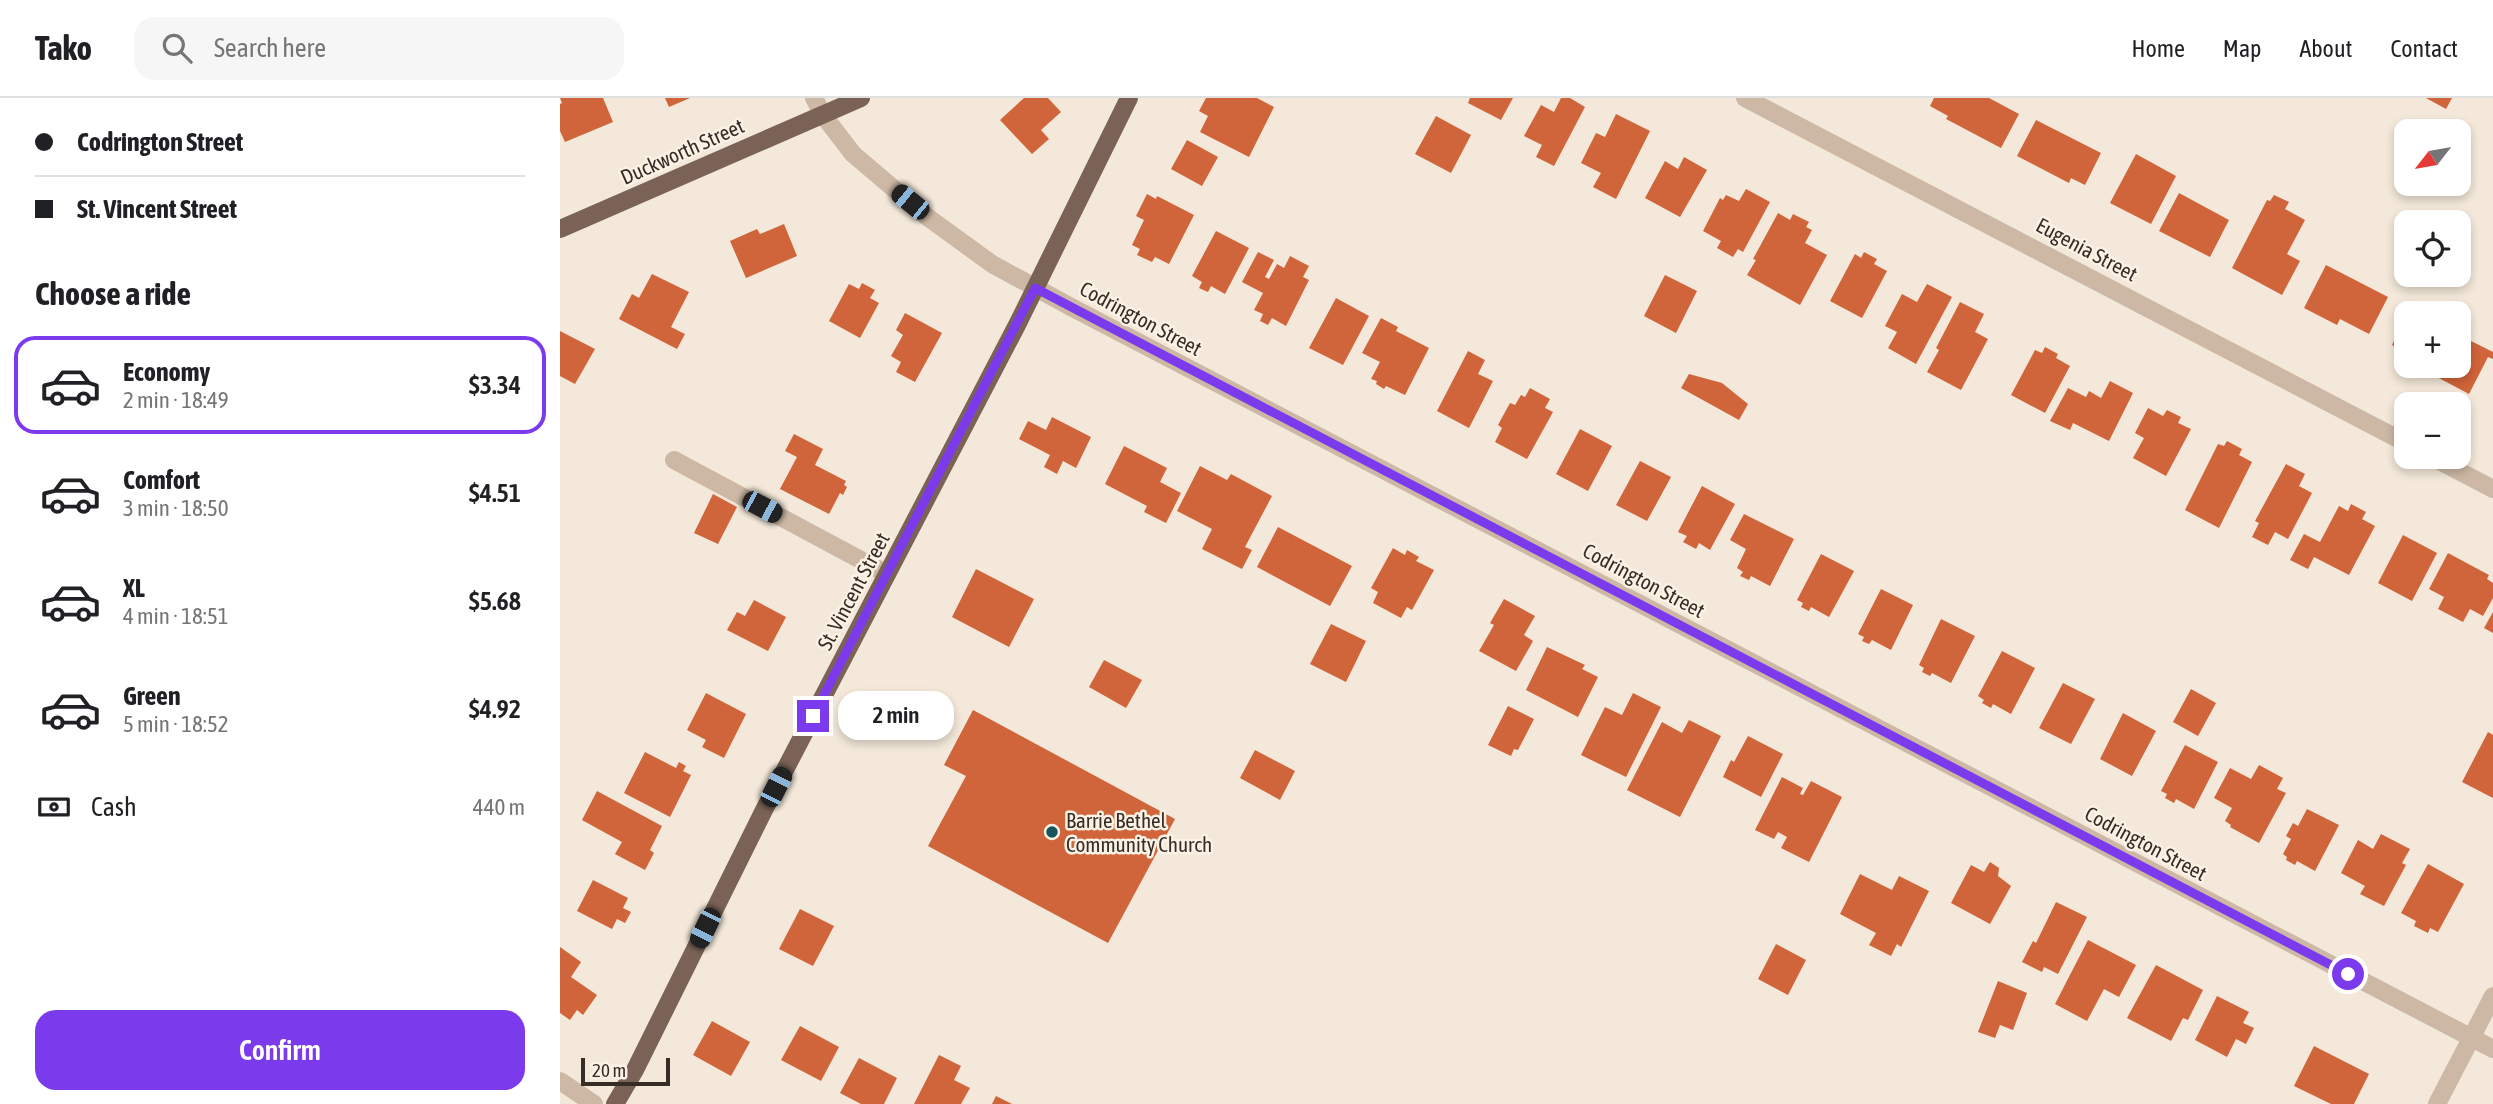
<!DOCTYPE html>
<html lang="en">
<head>
<meta charset="utf-8">
<style>
  :root { --surface:#fff; --page:#f6f6f6; --text:#202124; --muted:#757577; --line:#e0e0e0; --accent:#7c3aed }
  body { margin:0; font-family:"Asap Condensed",sans-serif; background:var(--page); color:var(--text); height:100vh; display:flex; flex-direction:column; font-size:26px; white-space:nowrap }
  * { box-sizing:border-box; margin:0 }
  p { font-size:23px; color:var(--muted) }
  .icon { flex:none; width:38px; height:38px; fill:none; stroke:currentColor; stroke-width:2; stroke-linecap:round; stroke-linejoin:round }
  .map { position:relative; flex:1; overflow:hidden }
  .side { display:flex; flex-direction:column; background:var(--surface); width:560px }
  .side>* { flex:none }
  .hud { display:grid; align-content:center; height:154px; padding:0 35px; background:var(--surface) }
  .needle { width:46px; rotate:239deg }
  .controls { position:absolute; left:1834px; top:21px; display:grid; gap:14px }
  .controls a { display:grid; place-items:center; width:77px; height:77px; border-radius:14px; background:var(--surface); box-shadow:0 4px 10px #0003; font-size:35px }
  .scale { position:absolute; left:21px; bottom:18px; width:89px; box-sizing:border-box; padding-left:7px; border:4px solid #372c26; border-top:0; font-size:19px; line-height:24px; white-space:nowrap; color:#372c26; -webkit-text-stroke:5px #fbf2e5; paint-order:stroke }
  .end { position:absolute; width:32px; height:32px; margin:-16px; border:9px solid #7c3aed; background:#fff; box-shadow:0 0 0 4px #fff }
  .from { border-radius:50% }
  .bubble { position:absolute; height:49px; border-radius:21px; background:var(--surface); box-shadow:0 4px 10px #0003; font-size:23px; font-weight:600; line-height:49px; text-align:center }
  .car { position:absolute; width:21px; height:42px; margin:-21px -10px; border-radius:9px; box-shadow:0 0 5px 2px #0007; background:linear-gradient(#222 24%,#8ab4d8 0 40%,#222 0 76%,#8ab4d8 0 86%,#222 0) }
  .hud b { display:flex; align-items:center; gap:24px; height:66px; font-size:26px }
  .hud b+b { border-top:2px solid var(--line) }
  .hud i { width:18px; height:18px; background:var(--text) }
  ul { padding:0; list-style:none }
  li { display:flex; align-items:center; gap:21px; height:98px; margin:0 14px 10px; padding:0 21px; border:4px solid transparent; border-radius:21px }
  li div { flex:1 }
  li b { display:block; font-size:26px }
  li em { font-style:normal; font-weight:600 }
  li.current { border-color:var(--accent) }
  li>.icon { width:63px; height:63px; stroke-width:1.5 }
  h2 { padding:0 35px; font-size:32px; line-height:84px }
  .pay { display:flex; align-items:center; gap:18px; height:77px; padding:0 35px; font-size:26px }
  .pay p { margin-inline-start:auto }
  .primary-button { display:flex; gap:14px; margin-top:auto; padding:14px 35px }
  .primary-button a { flex:1; height:80px; border-radius:21px; background:var(--accent); color:#fff; font-size:28px; font-weight:600; line-height:80px; text-align:center }
  header { display:flex; align-items:center; gap:42px; box-sizing:border-box; height:98px; padding:0 35px; background:var(--surface); border-bottom:2px solid var(--line) }
  header strong { font-size:33px }
  nav { display:flex; gap:38px; margin-inline-start:auto; font-size:24px }
  .search { width:490px; height:63px; background:var(--page); display:flex; align-items:center; gap:18px; box-sizing:border-box; padding:0 24px; border-radius:21px; color:var(--muted); font-size:26px }
  main { display:flex; flex:1; min-height:0 }
  .map>svg:first-child { display:block }
  .building { fill:#d0643a }
  .lines { fill:none; stroke-linecap:round; stroke-linejoin:round }
  .minor { stroke:#ccb8a4; stroke-width:18 }
  .major { stroke:#7a6356; stroke-width:18 }
  .route { stroke:#7c3aed; stroke-width:9 }
  .poi-dot { fill:#18545c; stroke:#fbf2e5; stroke-width:2.5 }
  .labels { text-anchor:middle; dominant-baseline:central; stroke-width:5; stroke-linejoin:round; paint-order:stroke }
  .street-label { font-size:21px; fill:#372c26; stroke:#fbf2e5 }
  .poi-label { font-size:21px; fill:#372c26; stroke:#fbf2e5; text-anchor:start }
</style>
</head>
<body>
<header>
<strong>Tako</strong>
<div class="search"><svg class="icon" aria-label="search" viewBox="0 0 24 24"><circle cx="10" cy="10" r="6"/><path d="M15 15l6 6"/></svg>Search here</div>
<nav><a>Home</a><a>Map</a><a>About</a><a>Contact</a></nav>
</header>
<main>
<section class="side">
<div class="hud">
<b><i class="from"></i>Codrington Street</b>
<b><i></i>St. Vincent Street</b>
</div>
<h2>Choose a ride</h2>
<ul>
<li class="current"><svg class="icon" aria-label="car" viewBox="0 0 24 24"><path d="M5 17H2v-5l4-1 3-4h7l3 4 3 1v5h-3M9 17h6M6 11h13"/><circle cx="7" cy="17" r="2"/><circle cx="17" cy="17" r="2"/></svg><div><b>Economy</b><p>2 min · 18:49</p></div><em>$3.34</em></li>
<li><svg class="icon" aria-label="car" viewBox="0 0 24 24"><path d="M5 17H2v-5l4-1 3-4h7l3 4 3 1v5h-3M9 17h6M6 11h13"/><circle cx="7" cy="17" r="2"/><circle cx="17" cy="17" r="2"/></svg><div><b>Comfort</b><p>3 min · 18:50</p></div><em>$4.51</em></li>
<li><svg class="icon" aria-label="car" viewBox="0 0 24 24"><path d="M5 17H2v-5l4-1 3-4h7l3 4 3 1v5h-3M9 17h6M6 11h13"/><circle cx="7" cy="17" r="2"/><circle cx="17" cy="17" r="2"/></svg><div><b>XL</b><p>4 min · 18:51</p></div><em>$5.68</em></li>
<li><svg class="icon" aria-label="car" viewBox="0 0 24 24"><path d="M5 17H2v-5l4-1 3-4h7l3 4 3 1v5h-3M9 17h6M6 11h13"/><circle cx="7" cy="17" r="2"/><circle cx="17" cy="17" r="2"/></svg><div><b>Green</b><p>5 min · 18:52</p></div><em>$4.92</em></li>
</ul>
<div class="pay"><svg class="icon" aria-label="cash" viewBox="0 0 24 24"><path d="M3 7h18v10H3z"/><circle cx="12" cy="12" r="2"/></svg>Cash<p>440 m</p></div>
<div class="primary-button"><a>Confirm</a></div>
</section>
<div class="map">
<svg width="1933" height="1006" viewBox="0 0 1933 1006">
  <rect width="100%" height="100%" fill="#f3e8d9"/>
  <path class="building" d="M0 0H43L53 24 5 44 0 33V6L2 5Z
    M105 0H130L109 9Z
    M464 0H488L501 14 481 32 489 41 472 56 440 22Z
    M646 0H697L714 9 689 59 640 34 648 18 639 13Z
    M910 0H953L941 22 908 5Z
    M1001 0H1010L1025 9 994 68 976 59 982 47 964 38 981 7 994 14Z
    M1374 0H1429L1459 16 1441 50 1386 21 1388 18 1370 8Z
    M1866 0H1892L1886 11Z
    M1056 16 1090 33 1056 101 1033 89 1041 75 1021 65 1036 35 1045 39Z
    M876 18 911 37 891 75 855 56Z
    M1476 22 1541 55 1525 87 1511 80 1509 85 1457 58Z
    M627 42 658 59 642 88 611 71Z
    M1576 56 1616 78 1591 126 1550 105Z
    M1124 59 1147 72 1120 119 1085 100 1105 63 1118 71Z
    M1186 91 1210 104 1183 154 1178 151 1173 159 1157 150 1161 143 1143 133 1160 100 1163 102 1166 97 1179 103Z
    M1619 95 1669 122 1650 159 1599 133Z
    M587 96 596 101 597 98 634 117 609 166 595 159 592 164 577 157 580 151 572 147 584 122 576 118Z
    M1714 97 1729 104 1725 111 1745 122 1727 156 1740 163 1722 197 1672 170 1707 102 1710 103Z
    M1218 115 1230 122 1233 116 1249 124 1246 129 1252 132 1245 145 1267 157 1240 207 1187 177 1196 162 1193 161Z
    M224 126 237 158 186 180 170 143 197 131 200 136Z
    M656 133 689 150 665 196 651 188 648 194 639 190 642 184 632 178Z
    M698 154 714 162 705 179 709 181 717 166 724 170 730 158 749 168 743 179 749 182 726 228 712 220 708 227 700 223 703 216 694 212 703 195 682 184Z
    M1304 154 1317 161 1314 166 1327 173 1302 220 1270 203 1295 156 1301 160Z
    M1766 167 1828 199 1809 236 1780 221 1777 227 1744 210Z
    M92 176 129 194 111 229 125 236 117 251 59 221 72 196 79 200Z
    M1105 177 1137 193 1116 235 1084 218Z
    M302 185 315 192 310 200 319 205 300 240 269 223 289 186 299 191Z
    M1367 186 1392 199 1356 266 1328 250 1337 234 1325 228 1342 196 1357 204Z
    M776 200 809 218 783 267 749 250Z
    M1400 204 1424 216 1415 234 1428 241 1401 292 1367 274 1379 252 1376 250Z
    M345 215 382 235 355 284 336 274 341 264 331 258 343 237 336 232Z
    M1846 219V254L1832 247Z
    M821 220 838 229 836 233 869 250 845 297 826 288 824 291 816 286 817 283 811 281 820 264 802 255Z
    M0 233 35 251 15 286 0 278Z
    M1899 237 1933 254V261L1928 259 1909 296 1856 268H1899Z
    M1485 249 1498 256 1496 260 1510 268 1485 315 1451 297 1475 252 1482 255Z
    M908 253 925 262 918 276 933 283 909 330 877 313Z
    M1129 276 1162 285 1188 306 1179 322 1121 290Z
    M1550 283 1573 295 1549 343 1513 325 1510 332 1490 323 1508 290 1526 299 1529 293 1541 300Z
    M970 290 990 301 985 310 993 314 967 361 935 344 942 330 938 327 950 305 955 307 961 297 965 299Z
    M1588 310 1603 318 1607 312 1621 319 1618 325 1631 331 1606 378 1573 360 1584 340 1575 335Z
    M492 319 531 339 516 370 503 363 497 376 484 369 490 357 459 341 468 323 486 332Z
    M1020 331 1052 348 1028 393 996 376Z
    M234 336 263 351 255 367 286 383 284 387 287 389 283 397 280 395 269 416 220 391 237 359 225 353Z
    M1667 343 1682 351 1679 357 1692 364 1659 430 1625 412 1658 346 1664 348Z
    M564 348 607 370 600 384 621 395 606 425 584 414 587 408 545 386Z
    M1080 363 1111 379 1087 423 1056 407Z
    M1726 366 1745 376 1739 388 1752 395 1728 441 1715 434 1708 447 1692 439 1699 425 1695 423Z
    M640 368 667 382 671 376 712 398 685 449 692 452 682 471 642 451 652 431 617 413Z
    M1142 388 1175 406 1150 452 1139 445 1136 451 1123 444 1127 438 1118 434Z
    M153 396 177 409 158 446 134 435Z
    M1791 406 1806 414 1802 421 1815 428 1789 477 1754 459 1748 471 1730 462 1744 436 1760 444 1779 408 1788 413Z
    M1184 416 1234 441 1210 488 1191 478 1189 482 1180 478 1183 474 1177 470 1186 451 1170 442Z
    M718 429 792 468 770 508 697 469Z
    M1843 437 1877 455 1852 503 1818 485Z
    M833 450 845 457 847 452 859 459 856 463 874 472 852 512 847 509 841 520 813 505 818 494 811 490Z
    M1888 455 1929 477 1927 481 1933 485V500L1923 518 1910 511 1903 524 1878 511 1884 499 1869 491Z
    M1261 456 1294 473 1269 519 1251 509 1249 513 1241 509 1243 505 1237 502Z
    M416 471 474 501 449 549 392 519Z
    M1321 491 1353 507 1331 552 1312 542 1309 546 1302 543 1304 539 1298 536Z
    M944 501 975 518 964 537 973 543 956 573 919 553 934 527 930 525Z
    M194 502 226 519 208 553 167 532 177 514 185 518Z
    M1933 514V535L1924 530Z
    M1381 521 1415 538 1391 585 1372 575 1370 578 1362 574 1364 570 1359 567Z
    M771 526 806 543 786 584 750 566Z
    M987 549 1025 567 1022 571 1038 579 1018 619 966 592Z
    M1442 553 1475 570 1451 616 1433 606 1431 610 1422 605 1424 602 1418 598Z
    M544 562 582 582 566 610 529 589Z
    M1503 585 1535 601 1511 646 1479 630Z
    M1631 591 1656 605 1638 638 1613 624Z
    M146 595 186 616 164 660 142 649 146 642 127 632Z
    M1073 595 1101 609 1066 679 1021 657 1045 609 1062 617Z
    M948 608 974 621 958 652 954 651 951 658 928 647Z
    M413 612 615 721 548 845 368 748 406 678 384 667Z
    M1563 615 1596 633 1572 678 1540 661Z
    M1129 622 1161 638 1120 719 1067 692 1102 624 1122 635Z
    M1928 634 1933 637V700L1902 684Z
    M1188 638 1223 656 1201 699 1163 679 1171 662 1174 664Z
    M1625 647 1658 664 1634 711 1616 701 1614 705 1605 700 1607 696 1601 693Z
    M695 652 735 673 720 702 680 680Z
    M85 654 116 670 119 664 126 668 123 673 131 677 110 719 64 695Z
    M1699 667 1723 680 1717 691 1726 695 1699 745 1670 729 1671 727 1665 723 1672 710 1654 700 1670 670 1691 681Z
    M1222 679 1243 690 1240 696 1243 697 1251 683 1282 699 1249 764 1221 750 1227 739 1218 734 1214 741 1195 732Z
    M37 693 102 728 90 752 94 755 85 772 55 756 62 744 22 722Z
    M1747 711 1779 727 1755 773 1737 763 1735 767 1726 762 1727 759 1723 756 1731 741 1726 738 1733 725 1738 728Z
    M1821 736 1850 751 1842 765 1846 767 1824 808 1800 796 1805 788 1781 775 1798 742 1813 751Z
    M1430 764 1439 770 1438 778 1451 788 1430 826 1391 805 1411 767 1424 774Z
    M1868 766 1904 786 1878 834 1870 830 1868 835 1854 828 1856 823 1841 815Z
    M1300 776 1332 792 1339 778 1369 793 1341 849 1337 846 1331 858 1309 847 1316 835 1280 816Z
    M33 782 68 800 63 810 71 814 65 825 57 821 52 831 17 813Z
    M1496 804 1527 819 1498 876 1484 869 1482 874 1462 864 1473 843 1476 845Z
    M240 811 274 828 253 868 219 851Z
    M1528 842 1576 867 1559 899 1544 891 1527 923 1495 906Z
    M1216 846 1246 862 1228 897 1198 881Z
    M0 849 21 864 11 879 37 897 23 917 17 912 10 922 0 915Z
    M1596 867 1643 892 1628 922 1623 920 1611 943 1567 920Z
    M1438 883 1467 895 1453 932 1440 927 1435 940 1418 934Z
    M1657 898 1689 914 1683 925 1694 930 1686 946 1676 941 1667 959 1635 942Z
    M152 923 190 944 171 978 133 957Z
    M240 928 279 949 261 983 221 962Z
    M1754 948 1809 976 1794 1006H1771L1734 988Z
    M379 957 401 968 394 982 410 990 401 1006H354Z
    M299 960 337 980 324 1006H301L280 995Z
    M436 998 452 1006H432Z"/>
  <g class="lines">
    <path class="minor" d="M254 0 263 17 293 56 366 118 432 166 511 209 1933 951
      M1185 0 1846 345
      M1872 359 1933 391
      M114 362 327 476
      M0 983 34 1006
      M1877 1006 1933 898"/>
    <path class="major" d="M0 131 301 0
      M55 1006 75 972 204 712 457 227 569 0"/>
  </g>
  <g class="lines">
    <path class="route" d="M253 618 475 190 1788 876"/>
  </g>
  <circle class="poi-dot" cx="492" cy="734" r="7"/>
  <g class="labels">
    <g class="street-label">
      <text transform="translate(122 53) rotate(-24)">Duckworth Street</text>
      <text transform="translate(1527 151) rotate(28)">Eugenia Street</text>
      <text transform="translate(581 220) rotate(28)">Codrington Street</text>
      <text transform="translate(1084 482) rotate(28)">Codrington Street</text>
      <text transform="translate(293 493) rotate(-62)">St. Vincent Street</text>
      <text transform="translate(1586 745) rotate(28)">Codrington Street</text>
    </g>
    <g class="poi-label">
      <text x="506" y="722">Barrie Bethel<tspan x="506" dy="24">Community Church</tspan></text>
    </g>
  </g>
</svg>
<div class="controls">
<a><svg class="needle" viewBox="-14 -14 28 28"><path d="M0-13l5 13h-10z" fill="#e53935"/><path d="M0 13l5-13h-10z" fill="#757577"/></svg></a>
<a><svg class="icon" aria-label="locate" viewBox="0 0 24 24"><circle cx="12" cy="12" r="6"/><path d="M12 2v4M12 18v4M2 12h4M18 12h4"/></svg></a>
<a>+</a>
<a>−</a>
</div>
<div class="scale">20 m</div>
<i class="end from" style="left:1788px;top:876px"></i>
<i class="end" style="left:253px;top:618px"></i>
<div class="bubble" style="left:278px;top:593px;width:116px">2 min</div>
<i class="car" style="left:350px;top:104px;rotate:309deg"></i>
<i class="car" style="left:202px;top:409px;rotate:118deg"></i>
<i class="car" style="left:216px;top:689px;rotate:27deg"></i>
<i class="car" style="left:145px;top:830px;rotate:206deg"></i>
</div>
</main>
</body>
</html>
